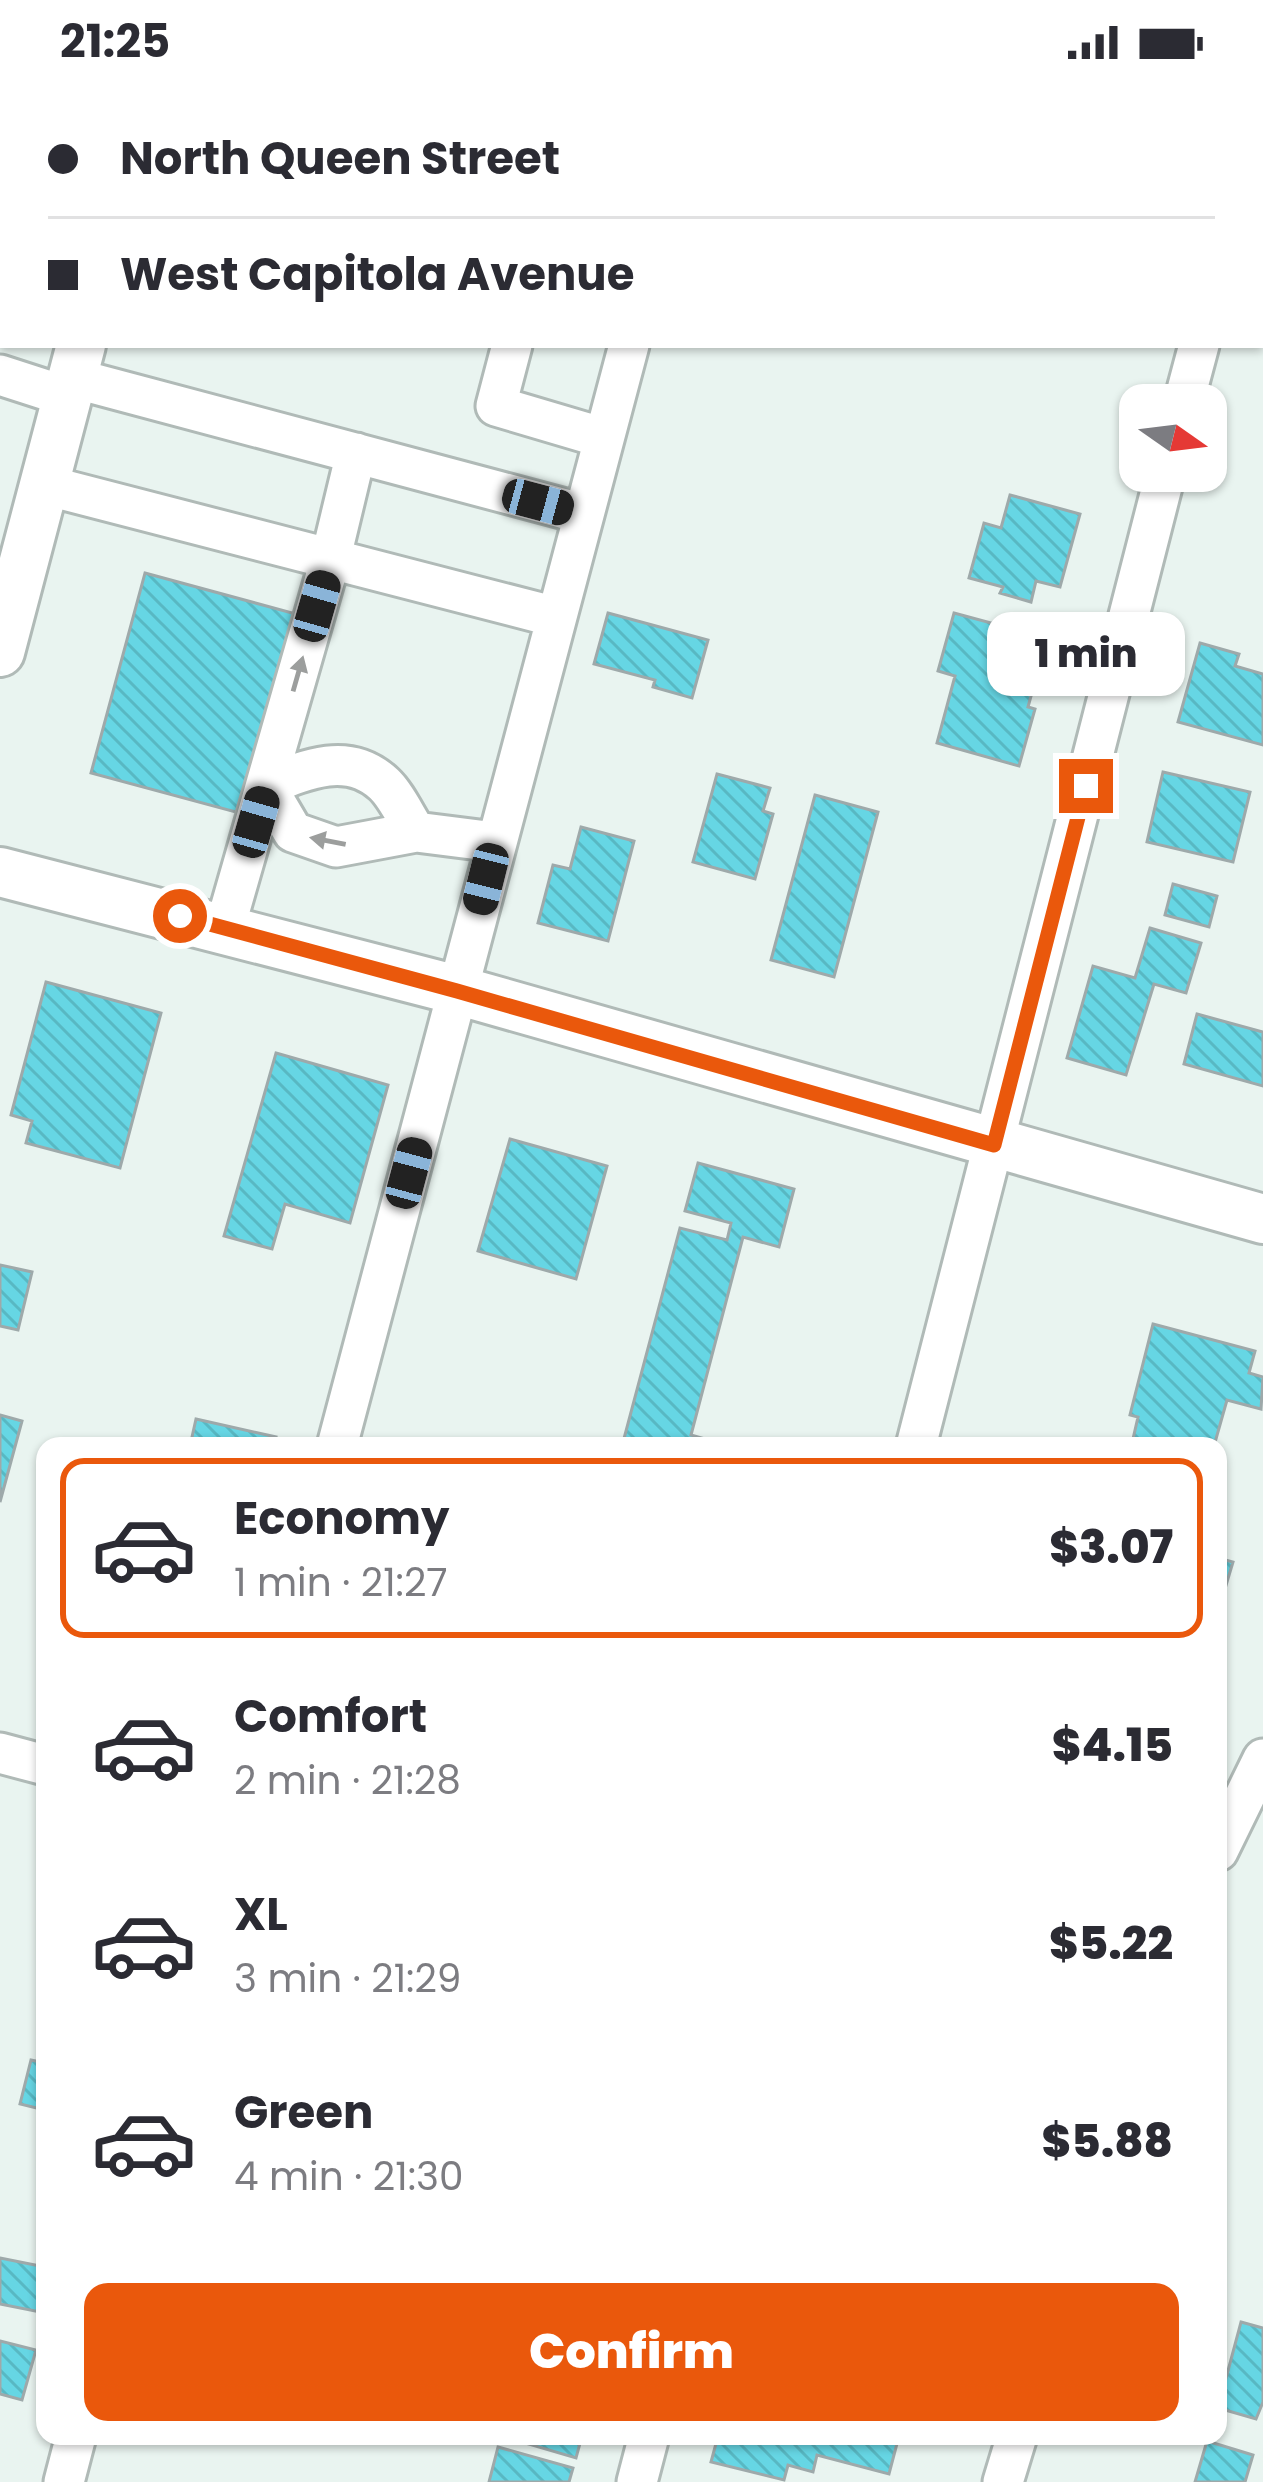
<!DOCTYPE html>
<html lang="en">
<head>
<meta charset="utf-8">
<style>
  :root { --surface:#fff; --page:#f7f7f7; --text:#2b2b33; --muted:#7c7c81; --line:#e1e1e2; --accent:#ea580c }
  body { margin:0; font-family:Poppins,sans-serif; background:var(--page); color:var(--text); height:100vh; display:flex; flex-direction:column; font-size:45px; white-space:nowrap }
  * { box-sizing:border-box; margin:0 }
  p { font-size:39px; color:var(--muted) }
  .icon { flex:none; width:66px; height:66px; fill:none; stroke:currentColor; stroke-width:2; stroke-linecap:round; stroke-linejoin:round }
  .map { position:relative; flex:1; overflow:hidden }
  .drawer { position:absolute; left:36px; top:1353px; width:1191px; height:1008px; display:flex; flex-direction:column; background:var(--surface); border-radius:24px; box-shadow:0 3px 9px #0004 }
  .drawer>* { flex:none }
  .banner { position:absolute; left:0px; top:0px; width:1263px; height:264px; box-shadow:0 3px 9px #0004; display:grid; align-content:center; height:264px; padding:0 48px; background:var(--surface) }
  .needle { width:78px; rotate:104deg }
  .tools { position:absolute; left:1119px; top:300px; display:grid; gap:24px }
  .tools a { display:grid; place-items:center; width:108px; height:108px; border-radius:24px; background:var(--surface); box-shadow:0 3px 9px #0004; font-size:60px }
  .end { position:absolute; width:54px; height:54px; margin:-27px; border:15px solid #ea580c; background:#fff; box-shadow:0 0 0 6px #fff }
  .from { border-radius:50% }
  .bubble { position:absolute; height:84px; border-radius:24px; background:var(--surface); box-shadow:0 3px 9px #0004; font-size:39px; font-weight:800; line-height:84px; text-align:center }
  .car { position:absolute; width:36px; height:72px; margin:-36px -18px; border-radius:15px; box-shadow:0 0 9px 3px #0007; background:linear-gradient(#222 24%,#8ab4d8 0 40%,#222 0 76%,#8ab4d8 0 86%,#222 0) }
  .banner b { display:flex; align-items:center; gap:42px; height:114px; font-size:45px }
  .banner b+b { border-top:3px solid var(--line) }
  .banner i { width:30px; height:30px; background:var(--text) }
  ul { padding:21px 0 0; list-style:none }
  li { display:flex; align-items:center; gap:36px; height:180px; margin:0 24px 18px; padding:0 24px; border:6px solid transparent; border-radius:24px }
  li div { flex:1 }
  li b { display:block; font-size:45px }
  li em { font-style:normal; font-weight:800 }
  li.on { border-color:var(--accent) }
  li>.icon { width:108px; height:108px; stroke-width:1.5 }
  .cta { display:flex; gap:24px; margin-top:auto; padding:24px 48px }
  .cta a { flex:1; height:138px; border-radius:24px; background:var(--accent); color:#fff; font-size:48px; font-weight:800; line-height:138px; text-align:center }
  .status { display:flex; justify-content:space-between; align-items:center; height:84px; padding:0 60px; background:var(--surface); direction:ltr }
  .status svg { height:33px; fill:currentColor }
  .map>svg:first-child { display:block }
  .building { fill:url(#building-back-hatch); stroke:#9ea9aa; stroke-width:3 }
  .lines { fill:none; stroke-linecap:round; stroke-linejoin:round }
  .minor-casing { stroke:#b0bab7; stroke-width:45 }
  .major-casing { stroke:#b0bab7; stroke-width:54 }
  .minor { stroke:#fff; stroke-width:39 }
  .major { stroke:#fff; stroke-width:48 }
  .oneway { fill:#9c9e9d }
  .route { stroke:#ea580c; stroke-width:15 }
</style>
</head>
<body>
<div class="status"><b>21:25</b><svg viewBox="0 0 49 12"><path d="M0 12V9h3v3zM5 12V6h3v6zM10 12V3h3v9zM15 12V0h3v12zM26 1h20v11H26zM47 4h2v5h-2z"/></svg></div>
<div class="map">
<svg width="1263" height="2398" viewBox="0 0 1263 2398">
  <defs>
    <pattern id="building-back-hatch" width="6" height="6" patternUnits="userSpaceOnUse" patternTransform="scale(3)"><rect width="6" height="6" fill="#66d6e4"/><path d="M-1 5l2 2M0 0l6 6M5-1l2 2" fill="none" stroke="#58b8c3"/></pattern>
  </defs>
  <rect width="100%" height="100%" fill="#e9f4f0"/>
  <path class="building" d="M1010 411 1080 430 1060 503 1036 497 1031 518 1000 509 1003 503 969 494 984 439 1001 444Z
    M145 489 296 530 243 730 91 689Z
    M608 529 708 556 692 614 653 603 655 596 594 580Z
    M954 529 1047 554 1028 623 1035 625 1019 682 937 659 955 592 938 587Z
    M1200 559 1239 570 1235 582 1263 590V661L1178 638Z
    M1163 688 1250 708 1233 778 1147 758Z
    M717 690 770 704 763 727 773 730 755 795 693 778Z
    M815 711 878 728 834 893 771 876Z
    M581 743 634 757 608 857 538 839 553 781 570 785Z
    M1173 800 1217 812 1209 843 1165 831Z
    M1150 844 1201 859 1186 909 1154 900 1126 991 1067 974 1093 882 1135 894Z
    M46 898 161 929 120 1084 26 1059 32 1037 11 1031Z
    M1197 930 1263 948V1002L1184 980Z
    M276 969 388 1001 350 1139 285 1120 272 1165 224 1152Z
    M510 1055 607 1082 576 1195 478 1167Z
    M698 1079 794 1105 779 1163 743 1153 691 1351 729 1362H622L680 1144 727 1156 731 1139 685 1127Z
    M0 1181 32 1188 18 1246 0 1242Z
    M1153 1240 1255 1267 1249 1289 1263 1293 1261 1325 1227 1316 1214 1362H1161L1133 1355 1138 1333 1130 1331Z
    M0 1331 22 1337 0 1418Z
    M196 1335 276 1353 274 1362H190Z
    M1218 1474 1233 1478 1218 1528Z
    M31 1976 45 1979V2026L20 2020Z
    M0 2174 45 2183V2229L0 2220Z
    M1241 2238 1263 2244V2318L1256 2335 1218 2324Z
    M0 2257 36 2266 22 2316 0 2310Z
    M501 2352H582L576 2374Z
    M718 2352H899L889 2390 817 2371 813 2388 788 2381 784 2396 711 2378Z
    M1207 2357 1253 2371 1245 2398H1195Z
    M498 2363 573 2384 569 2398H489Z"/>
  <g class="lines">
    <g class="minor-casing">
      <path id="minor" d="M330 0 341 3
        M277 3 278 0
        M0 100 3 101
        M1260 186 1263 185
        M512 261 496 322 604 354
        M0 291 68 313
        M73 294 584 430
        M1183 321 1199 261
        M45 401 556 533
        M266 702 293 748 336 763 416 748 495 758
        M266 702C304 686 348 666 384 700 397 712 406 734 416 748
        M225 843 330 477 356 369
        M337 1362 629 261
        M916 1362 1166 387
        M0 1669 45 1681
        M1218 1767 1263 1675
        M64 2398 76 2352
        M637 2398 649 2352
        M1003 2398 1017 2352"/>
    </g>
    <g class="major-casing">
      <path id="major" d="M151 3V0
        M0 568 81 261
        M0 788 457 906 1263 1135"/>
    </g>
    <use href="#minor" class="minor"/>
    <use href="#major" class="major"/>
  </g>
  <defs><path id="oneway-solid" d="M-6-.8H1V-3.2L6.5 0L1 3.2V.8H-6Z" transform="scale(3)"/></defs>
  <g class="oneway">
    <use href="#oneway-solid" transform="translate(298 590) rotate(-74)"/>
    <use href="#oneway-solid" transform="translate(328 757) rotate(-169)"/>
  </g>
  <g class="lines">
    <path class="route" d="M180 832 457 907 994 1061 1086 702"/>
  </g>
</svg>
<div class="tools">
<a><svg class="needle" viewBox="-14 -14 28 28"><path d="M0-13l5 13h-10z" fill="#e53935"/><path d="M0 13l5-13h-10z" fill="#7c7c81"/></svg></a>
</div>
<i class="end from" style="left:180px;top:832px"></i>
<i class="end" style="left:1086px;top:702px"></i>
<div class="bubble" style="left:987px;top:528px;width:198px">1 min</div>
<i class="car" style="left:538px;top:418px;rotate:105deg"></i>
<i class="car" style="left:317px;top:522px;rotate:16deg"></i>
<i class="car" style="left:256px;top:738px;rotate:16deg"></i>
<i class="car" style="left:486px;top:795px;rotate:194deg"></i>
<i class="car" style="left:409px;top:1089px;rotate:15deg"></i>
<div class="banner">
<b><i class="from"></i>North Queen Street</b>
<b><i></i>West Capitola Avenue</b>
</div>
<section class="drawer">
<ul>
<li class="on"><svg class="icon" aria-label="car" viewBox="0 0 24 24"><path d="M5 17H2v-5l4-1 3-4h7l3 4 3 1v5h-3M9 17h6M6 11h13"/><circle cx="7" cy="17" r="2"/><circle cx="17" cy="17" r="2"/></svg><div><b>Economy</b><p>1 min · 21:27</p></div><em>$3.07</em></li>
<li><svg class="icon" aria-label="car" viewBox="0 0 24 24"><path d="M5 17H2v-5l4-1 3-4h7l3 4 3 1v5h-3M9 17h6M6 11h13"/><circle cx="7" cy="17" r="2"/><circle cx="17" cy="17" r="2"/></svg><div><b>Comfort</b><p>2 min · 21:28</p></div><em>$4.15</em></li>
<li><svg class="icon" aria-label="car" viewBox="0 0 24 24"><path d="M5 17H2v-5l4-1 3-4h7l3 4 3 1v5h-3M9 17h6M6 11h13"/><circle cx="7" cy="17" r="2"/><circle cx="17" cy="17" r="2"/></svg><div><b>XL</b><p>3 min · 21:29</p></div><em>$5.22</em></li>
<li><svg class="icon" aria-label="car" viewBox="0 0 24 24"><path d="M5 17H2v-5l4-1 3-4h7l3 4 3 1v5h-3M9 17h6M6 11h13"/><circle cx="7" cy="17" r="2"/><circle cx="17" cy="17" r="2"/></svg><div><b>Green</b><p>4 min · 21:30</p></div><em>$5.88</em></li>
</ul>
<div class="cta"><a>Confirm</a></div>
</section>
</div>
</body>
</html>
